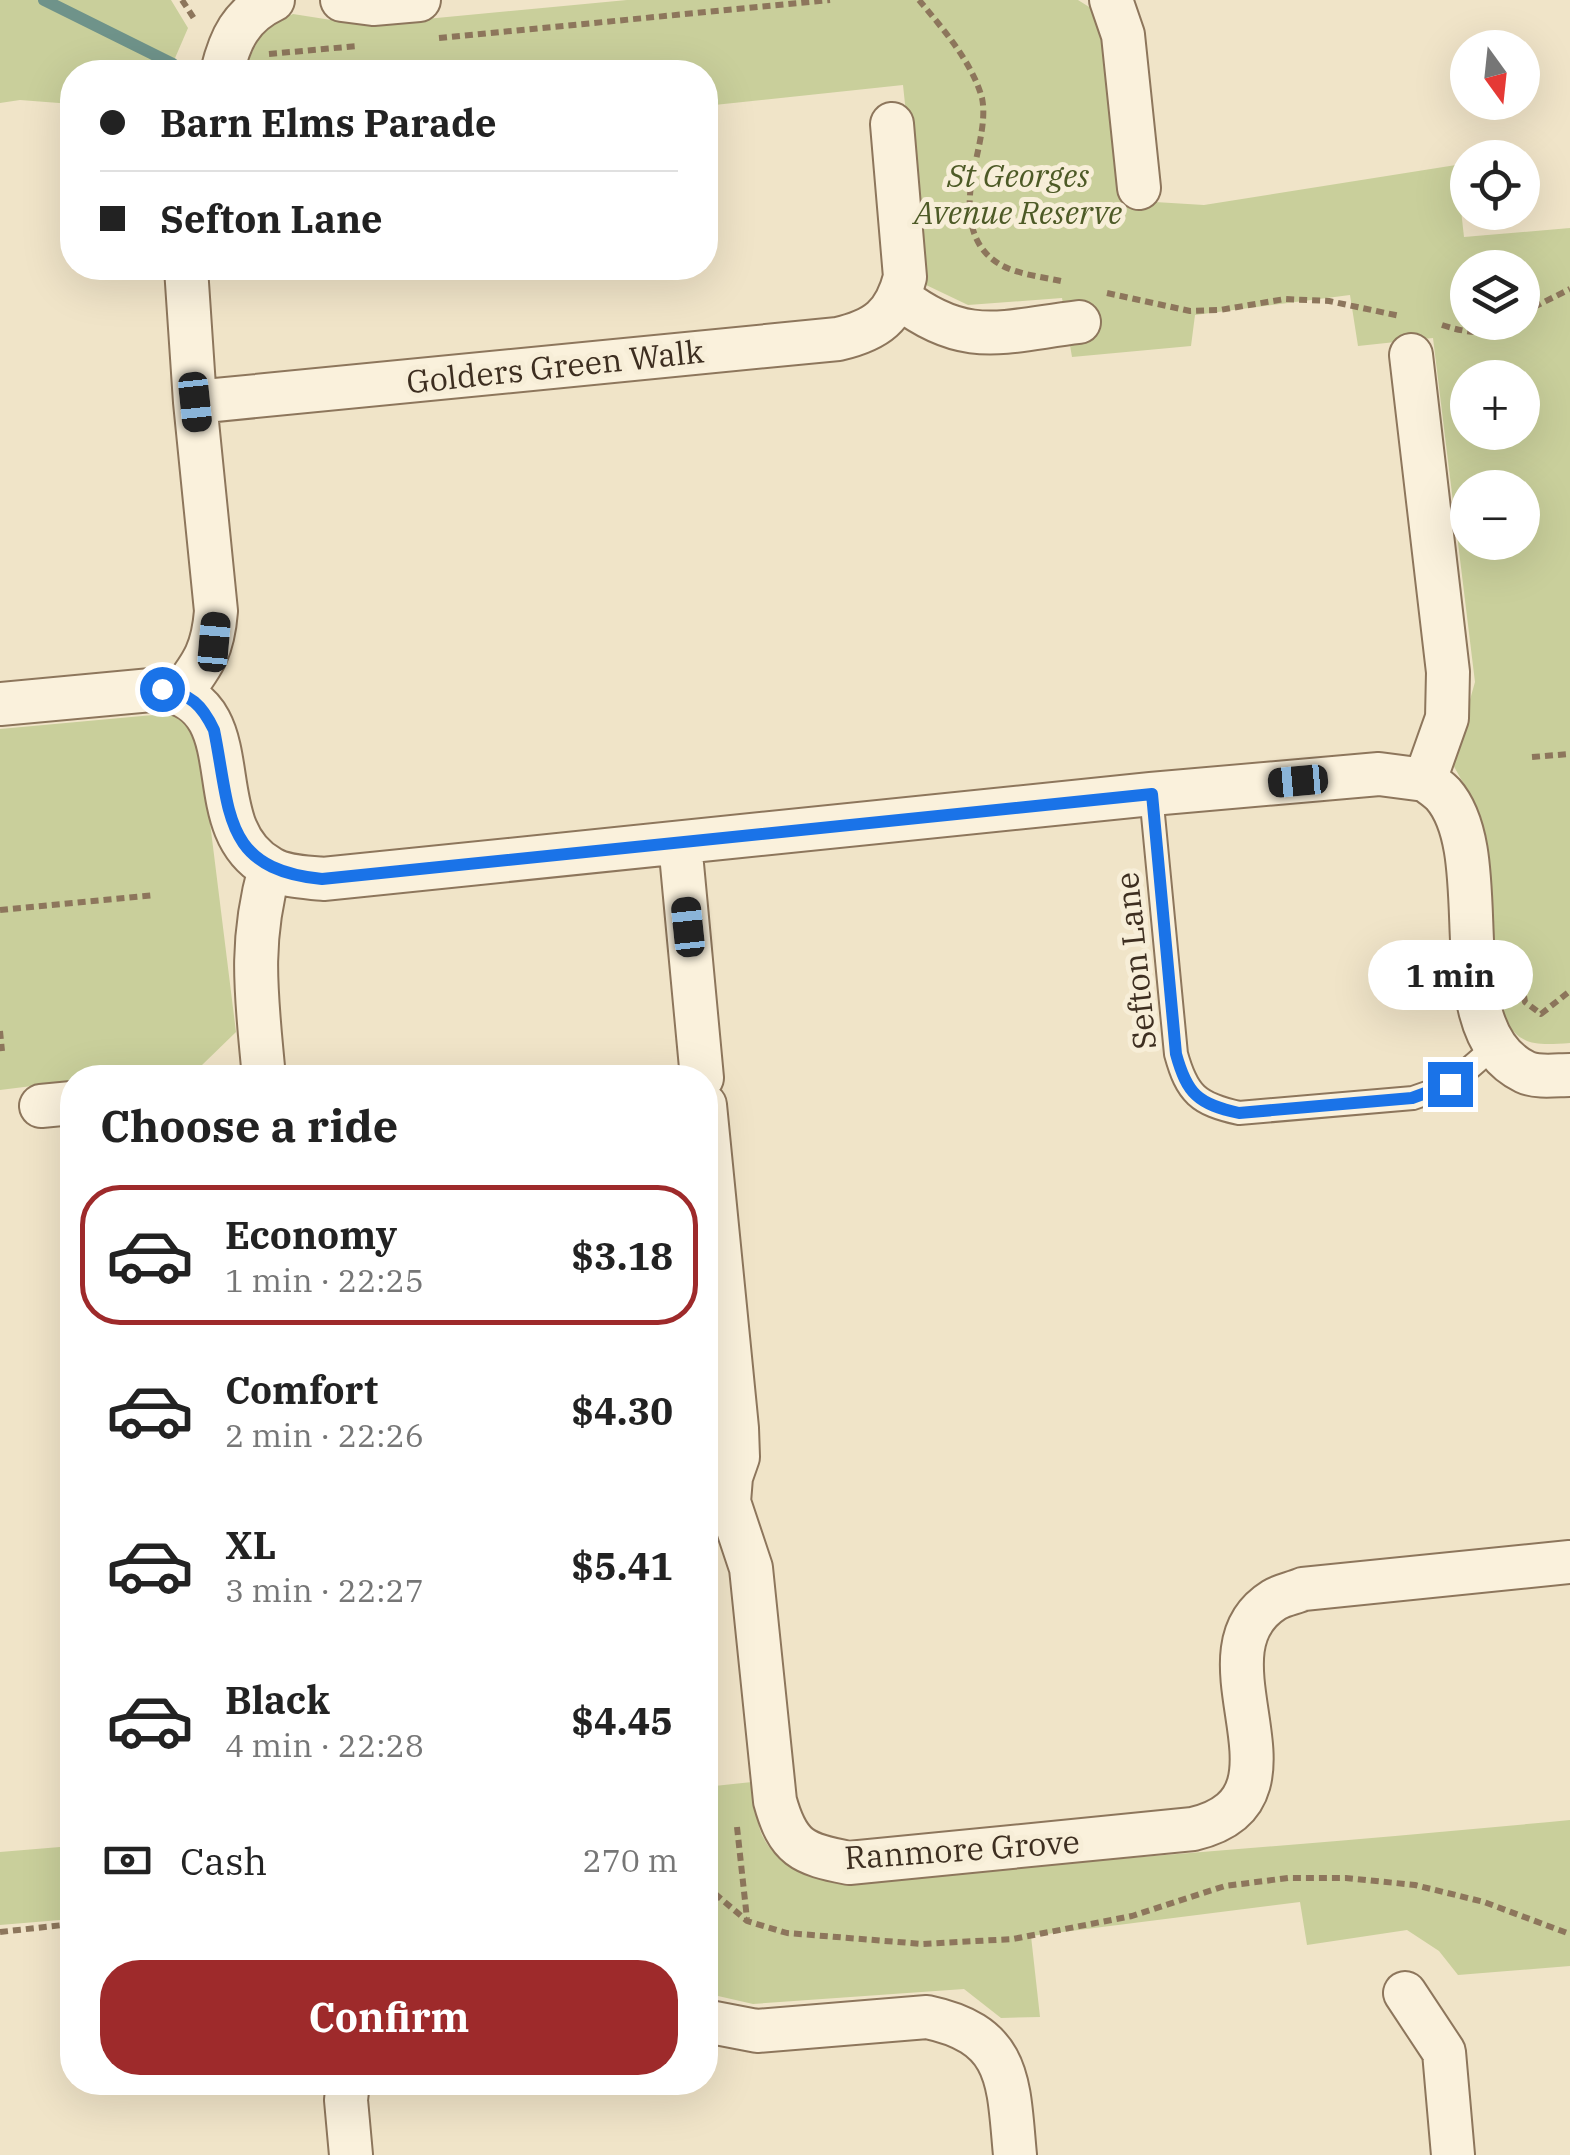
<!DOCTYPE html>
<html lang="en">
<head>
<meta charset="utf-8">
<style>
  :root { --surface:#fff; --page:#f6f6f6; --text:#222; --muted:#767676; --line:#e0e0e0; --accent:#9e2a2b }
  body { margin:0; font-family:"IBM Plex Serif",serif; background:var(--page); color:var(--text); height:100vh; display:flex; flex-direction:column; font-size:38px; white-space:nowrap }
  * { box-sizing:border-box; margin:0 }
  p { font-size:32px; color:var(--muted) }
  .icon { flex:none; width:55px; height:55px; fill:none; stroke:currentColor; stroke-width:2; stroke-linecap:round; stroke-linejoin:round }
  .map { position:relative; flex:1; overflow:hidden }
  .sheet { position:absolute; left:60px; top:1065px; width:658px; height:1030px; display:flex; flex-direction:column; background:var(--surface); border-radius:40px; box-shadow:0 10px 40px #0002 }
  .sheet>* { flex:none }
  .guide { position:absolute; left:60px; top:60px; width:658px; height:220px; border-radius:40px; box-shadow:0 10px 40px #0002; display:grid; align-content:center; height:220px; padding:0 40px; background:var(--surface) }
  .needle { width:65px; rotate:165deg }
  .tools { position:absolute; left:1450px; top:30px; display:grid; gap:20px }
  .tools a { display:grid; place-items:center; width:90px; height:90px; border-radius:50%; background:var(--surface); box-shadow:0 10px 40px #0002; font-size:50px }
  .end { position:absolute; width:45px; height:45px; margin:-22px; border:12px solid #1a73e8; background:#fff; box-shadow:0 0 0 5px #fff }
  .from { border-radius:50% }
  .bubble { position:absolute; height:70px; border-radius:35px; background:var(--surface); box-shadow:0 10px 40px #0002; font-size:32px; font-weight:700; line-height:70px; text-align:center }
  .car { position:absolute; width:30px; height:60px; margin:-30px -15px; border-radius:12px; box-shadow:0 0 8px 2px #0007; background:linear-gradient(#222 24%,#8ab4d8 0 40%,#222 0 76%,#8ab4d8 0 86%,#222 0) }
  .guide b { display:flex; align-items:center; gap:35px; height:95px; font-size:38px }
  .guide b+b { border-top:2px solid var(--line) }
  .guide i { width:25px; height:25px; background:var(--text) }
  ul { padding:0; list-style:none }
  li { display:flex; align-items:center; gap:30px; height:140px; margin:0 20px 15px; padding:0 20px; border:5px solid transparent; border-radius:40px }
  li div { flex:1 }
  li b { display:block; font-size:38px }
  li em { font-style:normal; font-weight:700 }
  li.selected { border-color:var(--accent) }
  li>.icon { width:90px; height:90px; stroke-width:1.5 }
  h2 { padding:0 40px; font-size:45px; line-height:120px }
  .pay { display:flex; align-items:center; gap:25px; height:110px; padding:0 40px; font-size:38px }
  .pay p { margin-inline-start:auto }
  .primary-button { display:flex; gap:20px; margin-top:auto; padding:20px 40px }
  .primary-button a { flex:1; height:115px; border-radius:40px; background:var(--accent); color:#fff; font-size:40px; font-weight:700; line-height:115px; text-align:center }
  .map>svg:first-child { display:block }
  .green { fill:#c9cf9b; fill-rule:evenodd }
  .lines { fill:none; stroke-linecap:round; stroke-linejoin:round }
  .stream { stroke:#6f938a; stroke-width:12 }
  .lane-casing { stroke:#8d765c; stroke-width:26 }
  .street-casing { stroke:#8d765c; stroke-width:46 }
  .path { stroke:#8d765c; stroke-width:6; stroke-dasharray:8 5; stroke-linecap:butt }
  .lane { stroke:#faf1dc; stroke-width:22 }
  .street { stroke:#faf1dc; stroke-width:42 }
  .route { stroke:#1a73e8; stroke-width:12 }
  .labels { text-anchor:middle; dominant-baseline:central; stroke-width:10; stroke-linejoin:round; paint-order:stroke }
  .park-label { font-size:32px; font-style:italic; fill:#4d5a26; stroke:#f7eed8 }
  .street-label { font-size:32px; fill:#3d2e20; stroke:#f7eed8 }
</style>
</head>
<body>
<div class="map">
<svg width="1570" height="2155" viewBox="0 0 1570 2155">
  <rect width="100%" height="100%" fill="#f0e4c8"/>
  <path class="green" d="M0 0H171L188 28 169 72H72V104L20 100 0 103Z
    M627 0H1078L1094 10 1104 36 1122 200 1204 205 1456 165 1464 237 1570 228V1043C1529 1046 1519 1045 1497 1009L1475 804 1452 763 1475 682 1433 338 1358 346 1350 295 1195 315 1191 346 1072 357 1062 298 968 305 924 284 903 85 705 106V72H243L260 36 271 24 293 14 363 25ZM1468 268H1522V322H1468ZM1468 378H1522V432H1468ZM1468 488H1522V542H1468Z
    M175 713 200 742 236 1032 201 1066 104 1077 72 1078V1081L0 1090V729Z
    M752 1782C755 1798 756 1815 760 1830 773 1868 818 1880 853 1881 1092 1860 1331 1843 1570 1820V1966L1458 1975 1439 1951 1407 1930 1307 1945 1300 1902 1031 1936 1040 2017 1001 2018 964 1989 753 2004 705 1993V1787Z
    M72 1846V1919L0 1925V1852Z"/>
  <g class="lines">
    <path class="stream" d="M44 0 173 64"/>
    <g class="lane-casing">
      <path id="lane" d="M1151 794 1176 1054C1187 1094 1198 1104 1239 1113L1413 1098 1450 1085 1495 1046"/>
    </g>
    <g class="street-casing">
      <path id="street" d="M342 0 373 4 419 0
        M1111 0 1123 35 1139 188
        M222 72C230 39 241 15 273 0
        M900 298C966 349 1003 331 1079 322
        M1411 355 1448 672 1447 718 1425 780C1431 784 1438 789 1443 794 1499 858 1437 1030 1525 1072 1537 1078 1557 1075 1570 1075
        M195 402 838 339C877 330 895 316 905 277L892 124
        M181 693C204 663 213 649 216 611L195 402 186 268
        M0 704 162 689C256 706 194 826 270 868 285 877 305 877 323 879L1151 794 1379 774 1425 780
        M680 843 702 1078
        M264 1078C257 999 248 946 270 868
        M705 1105 737 1428 738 1457 731 1477 729 1502 751 1568 775 1801C788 1848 802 1854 849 1863L1193 1829C1321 1799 1186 1655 1274 1600 1282 1595 1294 1593 1303 1589L1570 1562
        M41 1106 72 1103
        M1405 1993 1444 2052 1453 2155
        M705 2021 757 2031 927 2017C1012 2035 1008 2082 1015 2155
        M348 2082 346 2100 351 2155"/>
    </g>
    <path class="path" d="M182 0 195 20
      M919 0C943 29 972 62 982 98 986 117 980 141 976 160 967 196 962 243 1001 265 1017 274 1042 277 1061 281
      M439 38 830 0
      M269 54 357 46
      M1107 293 1190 311 1220 310 1285 299 1329 301 1400 316
      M1522 313 1570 289
      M1442 325C1467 333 1485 336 1510 322
      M1532 757 1570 754
      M0 910 155 895
      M1524 996 1525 1002 1541 1014 1570 991
      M0 1031 2 1051
      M737 1827 747 1919
      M705 1885 747 1921 787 1933 923 1944 1013 1939 1132 1916 1225 1886 1288 1878H1346L1415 1885 1484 1902 1570 1934
      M0 1932 72 1924"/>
    <use href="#lane" class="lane"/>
    <use href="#street" class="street"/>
  </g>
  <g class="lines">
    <path class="route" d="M162 689C191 694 202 705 214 730 231 813 222 869 322 879L1152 794 1176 1054C1187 1094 1198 1104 1239 1113L1412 1098 1450 1084"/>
  </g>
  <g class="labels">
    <g class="park-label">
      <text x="1018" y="175">St Georges<tspan x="1018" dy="37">Avenue Reserve</tspan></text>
    </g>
    <g class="street-label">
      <text transform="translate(555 366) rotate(-6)">Golders Green Walk</text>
      <text transform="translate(1135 961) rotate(-96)">Sefton Lane</text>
      <text transform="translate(962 1849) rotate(-4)">Ranmore Grove</text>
    </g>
  </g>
</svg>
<div class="tools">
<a><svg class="needle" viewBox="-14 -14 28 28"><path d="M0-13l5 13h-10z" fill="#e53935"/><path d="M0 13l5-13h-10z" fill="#767676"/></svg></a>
<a><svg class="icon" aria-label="locate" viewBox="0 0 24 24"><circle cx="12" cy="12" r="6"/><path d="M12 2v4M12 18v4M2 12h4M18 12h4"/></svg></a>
<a><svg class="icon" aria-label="layers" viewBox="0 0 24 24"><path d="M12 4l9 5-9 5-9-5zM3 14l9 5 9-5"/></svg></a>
<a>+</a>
<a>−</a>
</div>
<i class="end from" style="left:162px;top:689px"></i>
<i class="end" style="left:1450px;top:1084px"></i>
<div class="bubble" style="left:1368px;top:940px;width:165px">1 min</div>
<i class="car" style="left:195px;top:402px;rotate:174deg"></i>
<i class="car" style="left:214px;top:642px;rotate:5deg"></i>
<i class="car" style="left:1298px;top:781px;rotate:265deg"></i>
<i class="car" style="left:688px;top:927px;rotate:354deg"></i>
<div class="guide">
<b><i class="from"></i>Barn Elms Parade</b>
<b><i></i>Sefton Lane</b>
</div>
<section class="sheet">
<h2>Choose a ride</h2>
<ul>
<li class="selected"><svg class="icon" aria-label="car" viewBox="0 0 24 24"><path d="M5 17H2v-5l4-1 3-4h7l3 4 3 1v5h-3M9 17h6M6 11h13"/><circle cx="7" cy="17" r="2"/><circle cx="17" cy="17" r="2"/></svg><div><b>Economy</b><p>1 min · 22:25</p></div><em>$3.18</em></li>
<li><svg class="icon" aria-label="car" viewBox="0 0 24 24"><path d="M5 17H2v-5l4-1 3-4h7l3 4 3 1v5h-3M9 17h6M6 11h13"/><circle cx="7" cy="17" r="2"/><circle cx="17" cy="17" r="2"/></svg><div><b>Comfort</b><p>2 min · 22:26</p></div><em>$4.30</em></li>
<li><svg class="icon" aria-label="car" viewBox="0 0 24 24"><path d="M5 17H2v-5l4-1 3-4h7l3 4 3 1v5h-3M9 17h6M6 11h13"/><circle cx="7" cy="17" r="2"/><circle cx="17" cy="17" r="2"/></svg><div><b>XL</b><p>3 min · 22:27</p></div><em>$5.41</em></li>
<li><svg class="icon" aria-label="car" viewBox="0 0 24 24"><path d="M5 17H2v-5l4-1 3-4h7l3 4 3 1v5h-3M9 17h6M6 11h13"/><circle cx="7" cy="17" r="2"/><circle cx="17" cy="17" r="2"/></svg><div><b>Black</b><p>4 min · 22:28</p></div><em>$4.45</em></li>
</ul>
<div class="pay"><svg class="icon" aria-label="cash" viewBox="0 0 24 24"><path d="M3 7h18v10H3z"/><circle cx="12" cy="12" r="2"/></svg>Cash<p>270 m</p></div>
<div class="primary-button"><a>Confirm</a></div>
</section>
</div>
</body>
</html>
